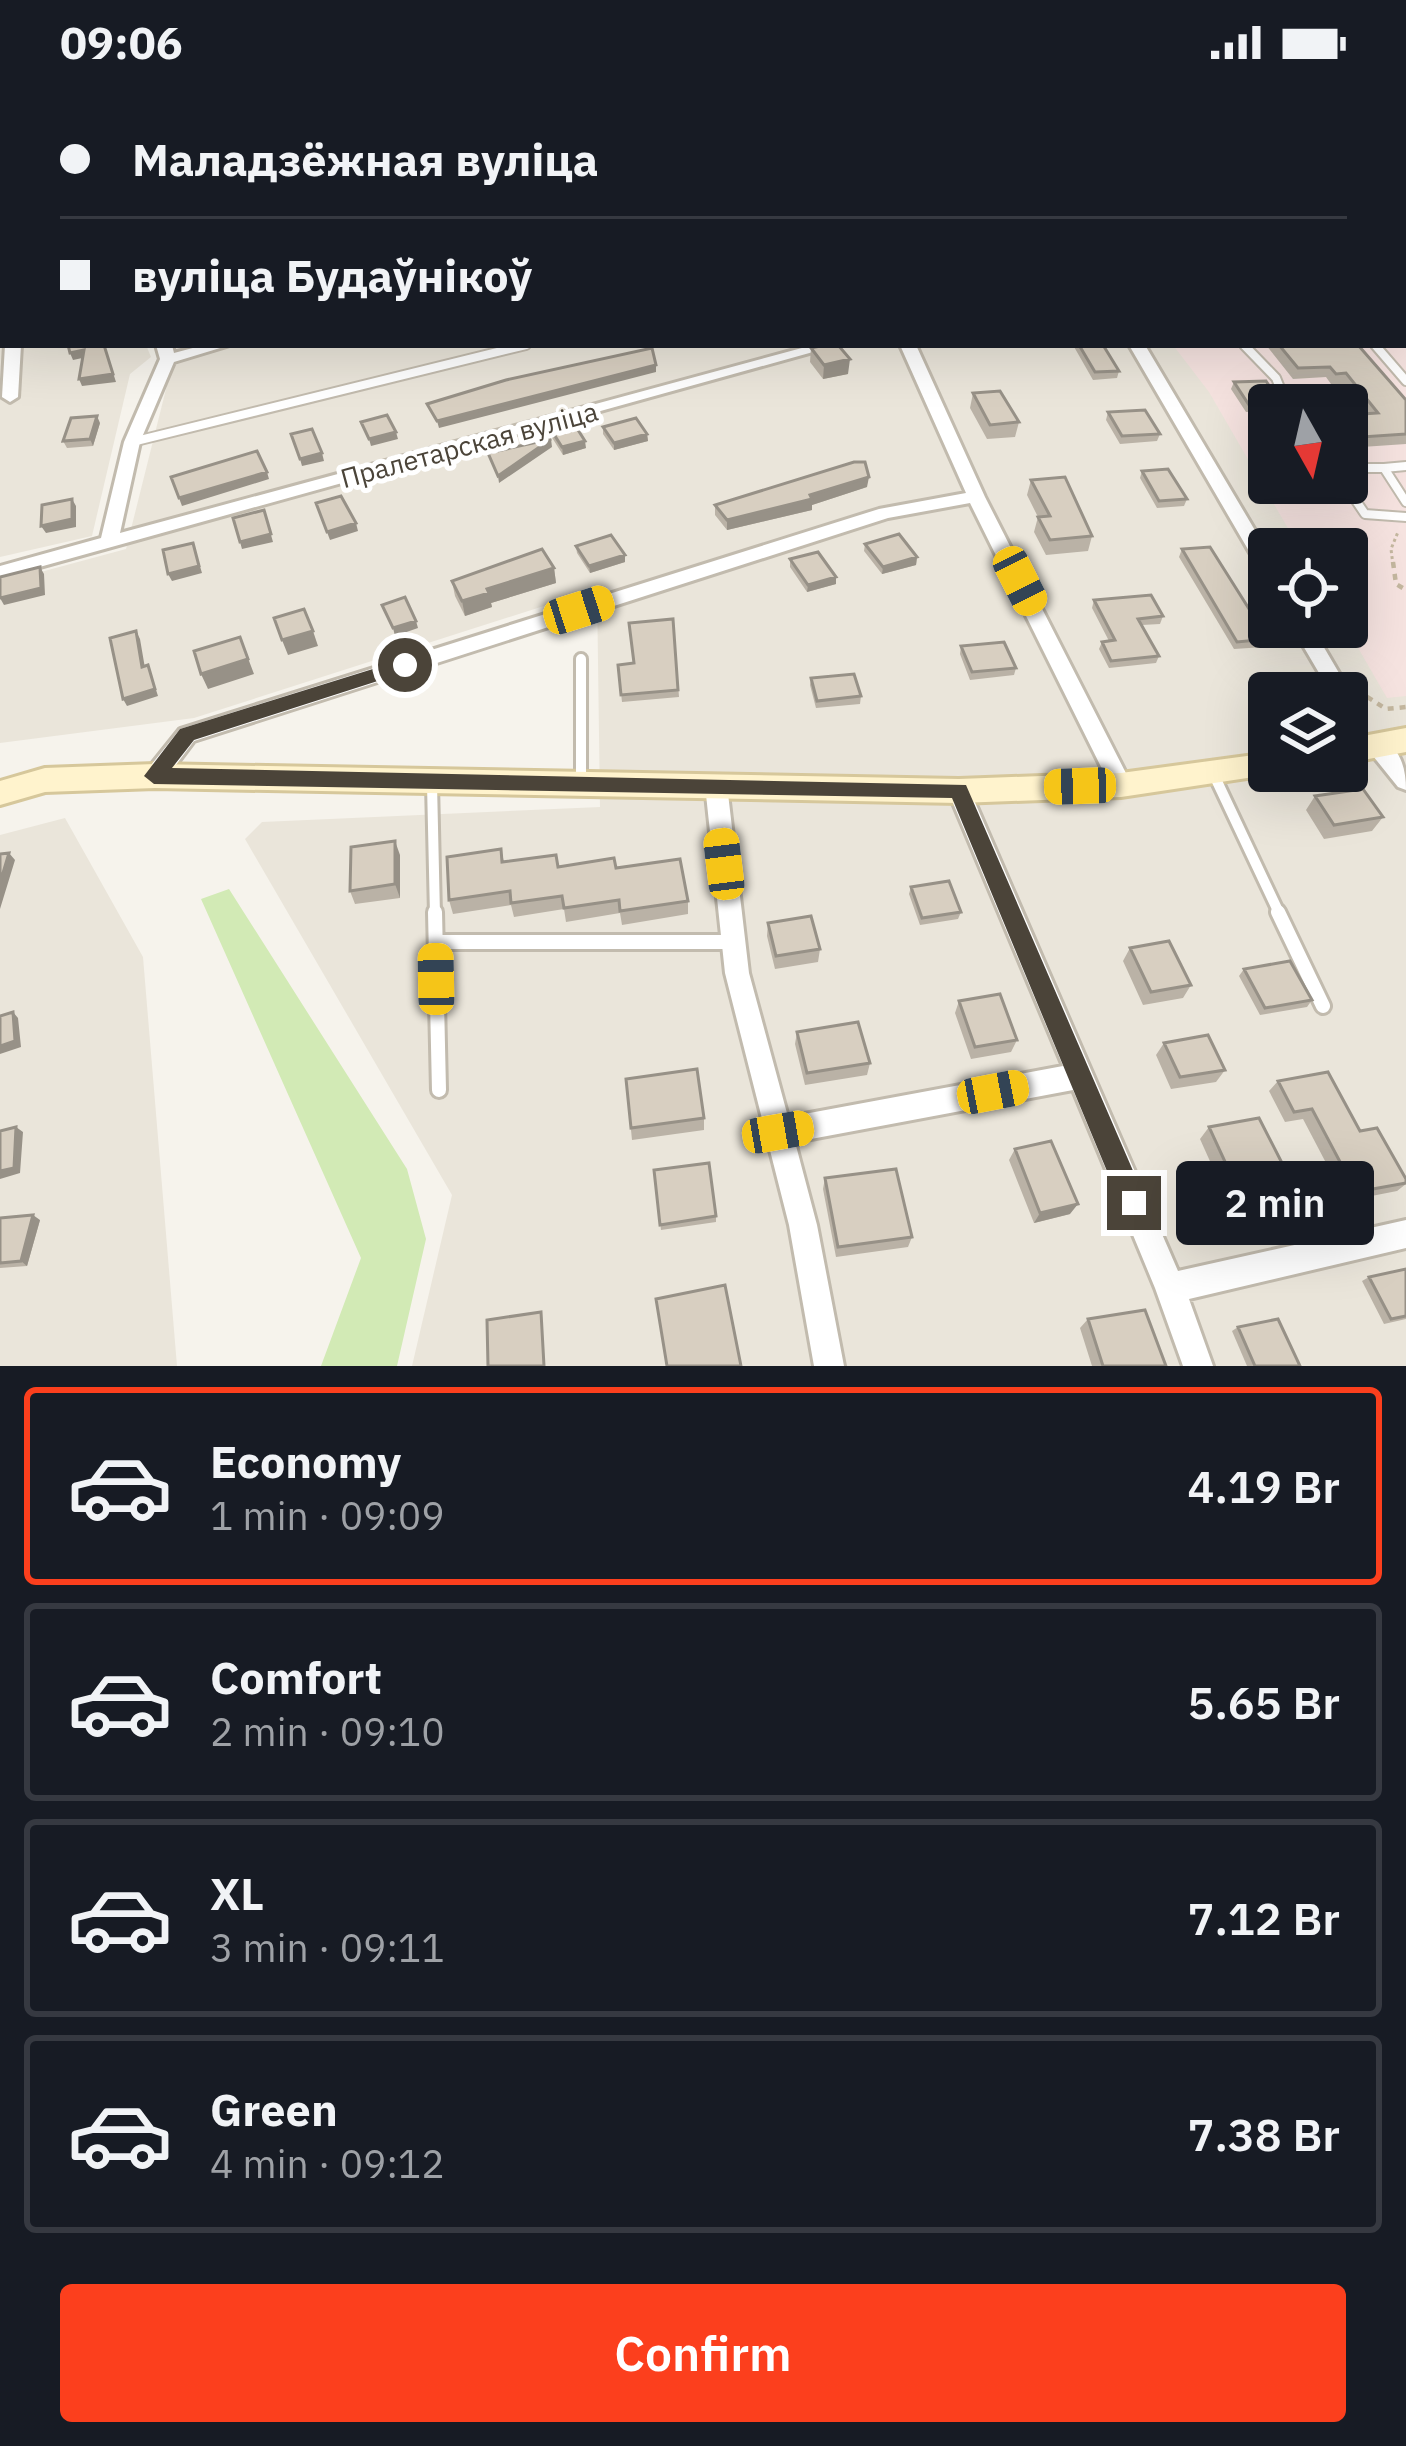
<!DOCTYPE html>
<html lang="en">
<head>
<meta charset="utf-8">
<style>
  :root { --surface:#171b24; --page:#20242c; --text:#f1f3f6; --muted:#9ea1a6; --line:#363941; --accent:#fc3f1d }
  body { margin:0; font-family:"IBM Plex Sans",sans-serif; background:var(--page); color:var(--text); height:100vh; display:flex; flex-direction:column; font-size:45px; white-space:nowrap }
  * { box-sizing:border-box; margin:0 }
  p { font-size:39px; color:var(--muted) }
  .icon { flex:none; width:66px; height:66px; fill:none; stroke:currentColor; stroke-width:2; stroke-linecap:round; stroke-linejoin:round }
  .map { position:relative; height:1282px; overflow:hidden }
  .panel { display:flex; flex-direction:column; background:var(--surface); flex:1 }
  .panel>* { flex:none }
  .hud { position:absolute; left:0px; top:0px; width:1407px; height:264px; box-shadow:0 12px 48px #0002; display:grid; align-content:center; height:264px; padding:0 60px; background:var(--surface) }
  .needle { width:78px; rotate:172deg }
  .tools { position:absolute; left:1248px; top:300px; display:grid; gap:24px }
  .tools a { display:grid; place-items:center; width:120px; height:120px; border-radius:12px; background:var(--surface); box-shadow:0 12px 48px #0002; font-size:60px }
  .end { position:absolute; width:54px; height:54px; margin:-27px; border:15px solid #4b4439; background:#fff; box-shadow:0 0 0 6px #fff }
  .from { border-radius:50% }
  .bubble { position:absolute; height:84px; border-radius:12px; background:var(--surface); box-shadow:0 12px 48px #0002; font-size:39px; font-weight:600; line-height:84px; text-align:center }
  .car { position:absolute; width:36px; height:72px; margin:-36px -18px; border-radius:15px; box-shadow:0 0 9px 3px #0007; background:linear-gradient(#f5c518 24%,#345 0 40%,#f5c518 0 76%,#345 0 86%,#f5c518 0) }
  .hud b { display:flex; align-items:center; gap:42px; height:114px; font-size:45px }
  .hud b+b { border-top:3px solid var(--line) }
  .hud i { width:30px; height:30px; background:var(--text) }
  ul { padding:21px 0 0; list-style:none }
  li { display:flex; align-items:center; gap:36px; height:198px; margin:0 24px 18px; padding:0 36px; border:6px solid var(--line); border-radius:12px }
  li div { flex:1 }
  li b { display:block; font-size:45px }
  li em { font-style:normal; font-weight:600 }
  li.on { border-color:var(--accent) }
  li>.icon { width:108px; height:108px; stroke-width:1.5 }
  .primary-button { display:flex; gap:24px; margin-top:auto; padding:24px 60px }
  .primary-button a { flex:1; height:138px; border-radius:12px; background:var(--accent); color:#fff; font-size:48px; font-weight:600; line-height:138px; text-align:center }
  .status { display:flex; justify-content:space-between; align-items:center; height:84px; padding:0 60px; background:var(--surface); direction:ltr }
  .status svg { height:33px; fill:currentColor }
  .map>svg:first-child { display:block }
  .residential { fill:#eae5da; fill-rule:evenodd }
  .medical { fill:#f6e3e0; fill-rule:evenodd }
  .green { fill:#d2eab5 }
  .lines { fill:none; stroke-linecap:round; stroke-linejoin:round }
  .lane-far2-casing { stroke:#c2bbae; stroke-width:12 }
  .lane-far1-casing { stroke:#c2bbae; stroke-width:16 }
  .lane-casing { stroke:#c2bbae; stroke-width:20 }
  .street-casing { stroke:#c2bbae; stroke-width:6 }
  .secondary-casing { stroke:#d6c79b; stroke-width:6 }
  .path-far1 { stroke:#c4b79f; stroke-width:3; stroke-dasharray:3 3; stroke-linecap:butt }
  .path { stroke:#c4b79f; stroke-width:4.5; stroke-dasharray:6 6; stroke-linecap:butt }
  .lane-far2 { stroke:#fff; stroke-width:8 }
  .lane-far1 { stroke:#fff; stroke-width:10 }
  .lane { stroke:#fff; stroke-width:14 }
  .street { fill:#fff; fill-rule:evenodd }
  .secondary { fill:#fff3cd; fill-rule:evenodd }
  .wall { fill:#bab2a6 }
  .shaded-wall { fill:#979187 }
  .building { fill:#d8cfc1; stroke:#979187; stroke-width:3 }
  .route { fill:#4b4439 }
  .labels { text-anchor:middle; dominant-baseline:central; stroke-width:10; stroke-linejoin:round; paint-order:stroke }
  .far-street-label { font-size:27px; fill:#4b4439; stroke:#fff }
</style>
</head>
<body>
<div class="status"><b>09:06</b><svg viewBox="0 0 49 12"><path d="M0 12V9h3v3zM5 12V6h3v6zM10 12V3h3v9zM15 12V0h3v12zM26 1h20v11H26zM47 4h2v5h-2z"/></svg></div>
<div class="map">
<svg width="1406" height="1282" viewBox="0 0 1406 1282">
  <rect width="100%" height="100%" fill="#f6f3ec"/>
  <path class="residential" d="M120 0H1406V1282H412L452 1111 245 755 262 738 600 723 597 505 194 634 0 659V499L126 465 177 261H1404V3ZM1269 321H1347V399H1269ZM1269 465H1347V543H1269ZM1269 609H1347V687H1269Z
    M0 11 3 261H146L151 273 130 290 92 452 0 473Z
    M65 734 143 873 177 1282H0V751Z"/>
  <path class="medical" d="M1406 120V612L1387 614 1346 543 1347 465H1300L1209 308 1173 261H1404ZM1269 321H1347V399H1269Z"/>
  <path class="green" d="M229 805 407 1085 426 1155 397 1282H321L361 1174 201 815Z"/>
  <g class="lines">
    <g class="lane-far2-casing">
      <path id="lane-far2" d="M1244 261 1276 294 1287 321
        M1375 261 1406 297
        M132 358 526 261
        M1406 382 1384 384 1406 418
        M1347 384H1384
        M1344 399 1365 430 1406 433"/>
    </g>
    <g class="lane-far1-casing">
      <path id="lane-far1" d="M581 575V699
        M1214 691 1280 831
        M432 700 435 831"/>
    </g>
    <g class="lane-casing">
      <path id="lane" d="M435 828 439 1006
        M1278 828 1323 922
        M436 858H732"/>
    </g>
    <g class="street-casing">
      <path id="street" d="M57 0H204L199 3H52Z
        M312 0H324L310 3Z
        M541 0H553L556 3H544Z
        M1055 0H1067L1068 3H1056Z
        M1156 0H1168L1171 3H1159Z
        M1275 0H1288L1291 3H1278Z
        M0 2 7 3H3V8H0Z
        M1404 105H1406V113H1404Z
        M0 207H3V215H0Z
        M5 261H21L18 313 10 318 2 313Z
        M156 261H172L174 269 204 261H230L174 278 140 358 120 449 813 261H838L0 494V482L101 454 124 358 160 275Z
        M900 261H916L985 413 1132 701 1129 707H1113L970 419 888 434 194 657 163 698H147L144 692 147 686 180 645 879 425 966 409Z
        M1129 261H1145L1269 470V492L1260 486Z
        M1292 543H1312L1339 589 1336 594H1322Z
        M1377 653C1400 662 1406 683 1406 706L1398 703 1369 667 1366 661 1369 655Z
        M716 692 724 695 727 701 749 889 788 1033 1063 982 948 707 951 701H967L970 707 1178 1187 1406 1136V1164L1189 1215 1213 1282H1183L1155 1204 1073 1006 795 1058 817 1141 844 1282H814L789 1141 725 889 705 701 708 695Z"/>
    </g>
    <g class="secondary-casing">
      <path id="secondary" d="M1406 644V668L1347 679V655Z
        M1269 669V687L1280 689 1121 713 959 719 155 704 45 708 0 721V697L45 684 155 680 959 695 1121 689Z"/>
    </g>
    <path class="path-far1" d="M1393 481 1391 465 1398 448"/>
    <path class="path" d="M1393 478 1396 500 1406 506
      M1347 600 1386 625 1406 623"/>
    <use href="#lane-far2" class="lane-far2"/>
    <use href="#lane-far1" class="lane-far1"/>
    <use href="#lane" class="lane"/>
    <use href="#street" class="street"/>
    <use href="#secondary" class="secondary"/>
  </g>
  <path class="wall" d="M1311 0H1406V7L1404 8V3H1319Z
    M1073 261H1103L1119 287 1117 294 1093 296Z
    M1266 261H1358L1406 316V360L1347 364V331L1365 330 1341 300H1331L1326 293 1293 295Z
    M811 264 848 290 823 295 810 278Z
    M1234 298 1281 319 1280 321H1269V327L1246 328 1231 305Z
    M973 309 1019 338 1015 353 987 355 970 324Z
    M1108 328 1160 350 1157 357 1120 360 1106 336Z
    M100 339 93 362 67 364 63 357Z
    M603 343 647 350 648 357 614 366 603 350Z
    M550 344 586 364 563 371 551 352Z
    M1142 387 1187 415 1184 422 1157 424 1140 394Z
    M1031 396 1092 452 1088 467 1046 471 1034 448 1038 433 1027 411Z
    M1317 399H1344L1350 409 1346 417H1327Z
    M867 403 812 421V426L727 446 715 431V421Z
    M865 460 917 473 916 481 882 490 864 467Z
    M576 462 625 478 590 489 577 469Z
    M1182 465 1268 555 1264 563 1234 565 1179 473Z
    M790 475 836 493V500L807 508 790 483Z
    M554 484 556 499 491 519 492 523 465 532 455 512 452 497Z
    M1094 516 1163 532 1160 540 1142 541 1159 572 1156 579 1109 584 1099 565 1102 558 1109 557 1092 524Z
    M673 535 679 613 622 618 618 581 634 579Z
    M961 562 1016 584 1014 591 970 596 960 570Z
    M811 594 861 612 860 620 816 624 810 601Z
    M1315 712 1383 733 1372 747 1324 755 1306 726Z
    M501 765 504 778 558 783 616 784 688 817V830L622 841 620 829 566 838 564 825 514 833 511 821 453 830 449 816Z
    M400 771V814L355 820 350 807Z
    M911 803 961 828 958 835 920 841 909 810Z
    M768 839 820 865 818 878 775 885 767 852Z
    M1130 864 1191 901 1183 914 1143 921 1123 877Z
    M1244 885 1312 916 1307 923 1260 931 1239 892Z
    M959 917 1017 956 1011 968 971 975 955 929Z
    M797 948 870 979 867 991 805 1001 795 960Z
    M1164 959 1225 986 1216 998 1171 1005 1156 971Z
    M626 995 704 1034V1046L632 1056Z
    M1278 997 1360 1047 1406 1095V1100L1397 1107 1346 1117 1303 1035 1285 1038 1269 1007Z
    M1209 1043 1284 1083 1273 1094 1222 1104 1200 1055Z
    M1015 1065 1070 1130 1034 1139 1009 1076Z
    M654 1086 716 1132V1138L661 1146Z
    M825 1094 912 1153 908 1163 836 1173 823 1105Z
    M0 1134 40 1136 27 1182 0 1184Z
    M1406 1185V1235L1384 1240 1362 1197 1369 1193Z
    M1088 1235 1166 1282H1092L1080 1244Z
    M1238 1243 1300 1282H1247L1232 1247Z"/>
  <path class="shaded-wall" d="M104 261 116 298 82 302 79 295Z
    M84 266 87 273 73 276 70 269Z
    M850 275 848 290 823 295 824 281Z
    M656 281V288L439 344 437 337Z
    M97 332 100 339 93 362 90 355Z
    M396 348 398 355 371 362 369 355Z
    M647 350 648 357 614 366V359Z
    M551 355 552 363 499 399 498 392Z
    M585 357 586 364 563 371 562 363Z
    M322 369 324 377 302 382 300 375Z
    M267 388 269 395 182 422 179 414Z
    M869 393 867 403 812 421V426L727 446V436Z
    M72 415 76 422V443L46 449 41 442Z
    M264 426 273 458 242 465 240 458Z
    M356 439 358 447 330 456 327 448Z
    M193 459 202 489 172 497 168 490Z
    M625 471V478L590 489 589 482Z
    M917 473 916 481 882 490 883 483Z
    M40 483 44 490 45 511 4 521 0 514Z
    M554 484 556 499 491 519 492 523 465 532 462 517 487 505Z
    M836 493V500L807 508 808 501Z
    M416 537 418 544 395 552 393 544Z
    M136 547 140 555 146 590 142 583Z
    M313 547 318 562 288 571 282 556Z
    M240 553 254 590 208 605 201 590Z
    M148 581 158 612 127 622 123 615Z
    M395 757 400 771V814L395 800Z
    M9 769 15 776 0 825V799Z
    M13 928 18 934 21 963 0 970V962Z
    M16 1043 23 1048 20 1089 0 1095V1087Z
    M1078 1120 1070 1130 1034 1139 1040 1129Z
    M33 1131 40 1136 27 1182 21 1177Z"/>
  <path class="building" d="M1127 0H1153L1156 3H1129Z
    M1330 0H1406V2L1338 3Z
    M68 261H104L113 290 79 295 84 266 70 269Z
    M825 261H838L850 275 824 281 811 264Z
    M1079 261H1103L1119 287 1095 288Z
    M1279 261H1358L1406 316V350L1347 354V331L1378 329 1346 289 1336 290 1330 283 1298 284Z
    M652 264 656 281 437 337 427 320 506 296Z
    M1266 297 1281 319 1249 321 1234 298Z
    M1000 307 1019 338 990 341 973 309Z
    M1145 326 1160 350 1122 352 1108 328Z
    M387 331 396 348 369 355 361 338Z
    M97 332 90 355 63 357 71 334Z
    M636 334 647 350 614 359 603 343Z
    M573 338 585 357 562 363 550 344Z
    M312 345 322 369 300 375 291 350Z
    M551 355 498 392 488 369Z
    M257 367 267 388 179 414 171 393Z
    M854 378H865L869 393 810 411 812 415 727 436 715 421Z
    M1168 385 1187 415 1159 417 1142 387Z
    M1065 393 1092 452 1050 456 1038 433 1050 432 1031 396Z
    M1323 399H1344L1350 409 1331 410Z
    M341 412 356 439 327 448 316 419Z
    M72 415V435L41 442 42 421Z
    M264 426 271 450 240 458 233 434Z
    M899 450 917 473 883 483 865 460Z
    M611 451 625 471 589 482 576 462Z
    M193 459 199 482 168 490 163 466Z
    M1210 463 1268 555 1237 558 1182 465Z
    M542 465 554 484 487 505 489 509 462 517 452 497Z
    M818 468 836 493 808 501 790 475Z
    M40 483 41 504 0 514V493Z
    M1151 511 1163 532 1138 535 1159 572 1111 577 1102 558 1115 556 1094 516Z
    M405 513 416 537 393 544 382 521Z
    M304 525 313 547 282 556 274 534Z
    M673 535 678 606 621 611 618 581 634 579 629 539Z
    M136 547 142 583 148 581 155 605 123 615 110 554Z
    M240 553 248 575 201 590 194 567Z
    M1004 558 1016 584 972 588 961 562Z
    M854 590 861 612 817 617 811 594Z
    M1363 705 1383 733 1334 741 1315 712Z
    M395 757V800L350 807 351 763Z
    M501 765 502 778 556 771 558 783 614 774 616 784 680 775 688 817 620 827 619 816 564 824 562 812 511 819 510 807 449 816 447 773Z
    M9 769 0 799V770Z
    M949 797 961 828 922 834 911 803Z
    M811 832 820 865 776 872 768 839Z
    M1169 857 1191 901 1151 908 1130 864Z
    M1290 877 1312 916 1265 924 1244 885Z
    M1000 910 1017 956 975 963 959 917Z
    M13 928 15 957 0 962V932Z
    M858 938 870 979 807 989 797 948Z
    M1208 951 1225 986 1180 993 1164 959Z
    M697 985 704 1034 631 1044 626 995Z
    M1328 988 1360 1047 1377 1044 1406 1095V1099L1356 1108 1312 1025 1294 1028 1278 997Z
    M1259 1034 1284 1083 1232 1093 1209 1043Z
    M16 1043 14 1084 0 1087V1047Z
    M1051 1057 1078 1120 1040 1129 1015 1065Z
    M709 1079 716 1132 660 1141 654 1086Z
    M896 1085 912 1153 838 1163 825 1094Z
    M33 1131 21 1177 0 1179V1134Z
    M1406 1185V1232L1391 1235 1369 1193Z
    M725 1201 741 1282H667L656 1215Z
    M1145 1226 1166 1282H1103L1088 1235Z
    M541 1228 544 1282H488L487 1236Z
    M1278 1235 1300 1282H1255L1238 1243Z"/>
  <path class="route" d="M405 575 414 581 412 586 194 656 172 684 966 701 1147 1119 1143 1128H1124L952 714 154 700 144 692 180 645Z"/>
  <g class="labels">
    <g class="far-street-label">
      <text transform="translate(469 360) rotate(-15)">Пралетарская вуліца</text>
    </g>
  </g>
</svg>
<div class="tools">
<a><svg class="needle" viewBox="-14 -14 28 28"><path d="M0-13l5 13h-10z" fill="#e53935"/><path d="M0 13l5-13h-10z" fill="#9ea1a6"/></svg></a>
<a><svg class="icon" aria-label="locate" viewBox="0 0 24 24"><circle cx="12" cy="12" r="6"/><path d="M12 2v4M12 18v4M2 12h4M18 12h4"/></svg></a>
<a><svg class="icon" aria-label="layers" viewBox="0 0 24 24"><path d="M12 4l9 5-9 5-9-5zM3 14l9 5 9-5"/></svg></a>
</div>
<i class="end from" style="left:405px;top:581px"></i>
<i class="end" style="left:1134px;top:1119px"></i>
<div class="bubble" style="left:1176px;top:1077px;width:198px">2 min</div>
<i class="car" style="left:1020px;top:497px;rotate:153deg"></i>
<i class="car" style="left:579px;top:526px;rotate:72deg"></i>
<i class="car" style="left:1080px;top:702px;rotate:268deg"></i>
<i class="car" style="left:724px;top:780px;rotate:353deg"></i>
<i class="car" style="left:436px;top:895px;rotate:359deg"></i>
<i class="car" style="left:993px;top:1008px;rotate:79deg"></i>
<i class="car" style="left:778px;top:1048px;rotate:80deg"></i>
<div class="hud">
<b><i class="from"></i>Маладзёжная вуліца</b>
<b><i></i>вуліца Будаўнікоў</b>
</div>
</div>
<section class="panel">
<ul>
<li class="on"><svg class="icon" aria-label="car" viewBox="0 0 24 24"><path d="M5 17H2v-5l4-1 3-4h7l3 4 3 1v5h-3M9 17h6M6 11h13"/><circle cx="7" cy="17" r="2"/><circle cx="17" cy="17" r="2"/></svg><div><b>Economy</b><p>1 min · 09:09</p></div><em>4.19 Br</em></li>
<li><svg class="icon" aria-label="car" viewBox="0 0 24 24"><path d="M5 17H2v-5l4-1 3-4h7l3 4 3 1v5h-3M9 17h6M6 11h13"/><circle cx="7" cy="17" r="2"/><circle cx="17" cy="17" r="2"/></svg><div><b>Comfort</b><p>2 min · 09:10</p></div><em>5.65 Br</em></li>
<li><svg class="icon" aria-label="car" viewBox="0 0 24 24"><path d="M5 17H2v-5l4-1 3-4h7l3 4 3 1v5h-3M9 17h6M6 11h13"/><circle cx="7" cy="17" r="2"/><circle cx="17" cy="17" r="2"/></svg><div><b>XL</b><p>3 min · 09:11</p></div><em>7.12 Br</em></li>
<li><svg class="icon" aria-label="car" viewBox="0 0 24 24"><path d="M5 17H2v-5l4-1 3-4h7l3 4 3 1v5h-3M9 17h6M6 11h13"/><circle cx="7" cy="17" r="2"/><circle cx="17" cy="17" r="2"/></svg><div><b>Green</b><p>4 min · 09:12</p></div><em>7.38 Br</em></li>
</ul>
<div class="primary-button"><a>Confirm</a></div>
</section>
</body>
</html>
